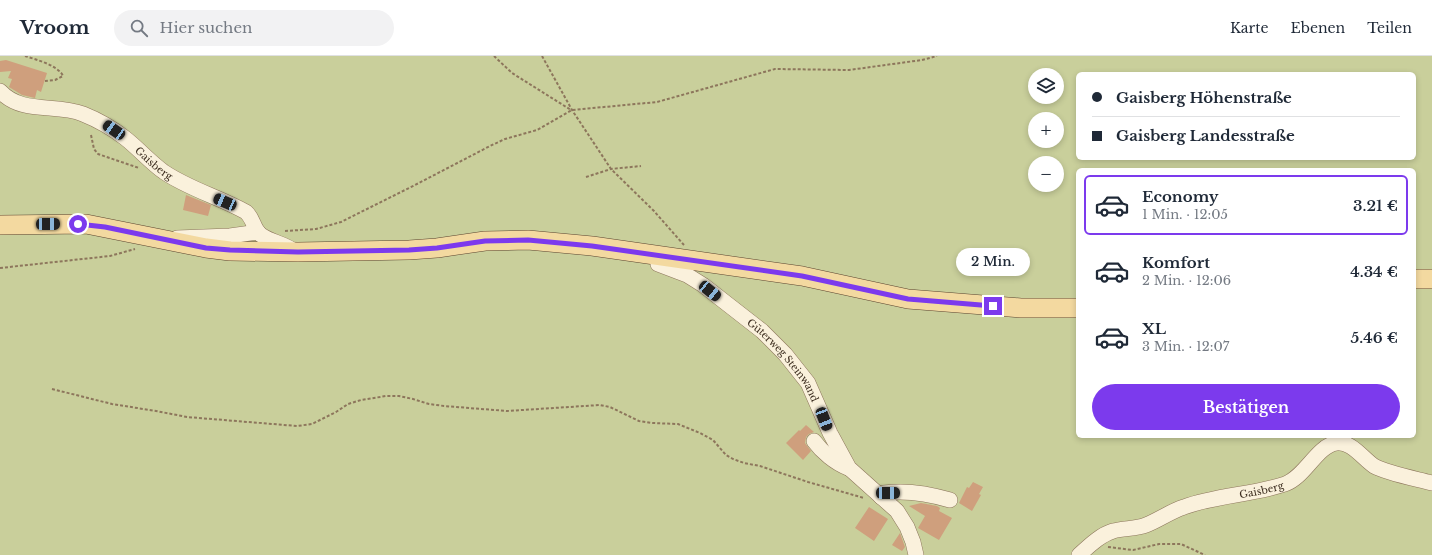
<!DOCTYPE html>
<html lang="de">
<head>
<meta charset="utf-8">
<style>
  :root { --surface:#fff; --page:#f2f2f3; --text:#1f2937; --muted:#747a83; --line:#e0e1e3; --accent:#7c3aed }
  body { margin:0; font-family:"Libre Baskerville",serif; background:var(--page); color:var(--text); height:100vh; display:flex; flex-direction:column; font-size:15px; white-space:nowrap }
  * { box-sizing:border-box; margin:0 }
  p { font-size:13px; color:var(--muted) }
  .icon { flex:none; width:22px; height:22px; fill:none; stroke:currentColor; stroke-width:2; stroke-linecap:round; stroke-linejoin:round }
  .map { position:relative; flex:1; overflow:hidden }
  .side { position:absolute; left:1076px; top:112px; width:340px; height:270px; display:flex; flex-direction:column; background:var(--surface); border-radius:6px; box-shadow:0 2px 6px #0003 }
  .side>* { flex:none }
  .banner { position:absolute; left:1076px; top:16px; width:340px; height:88px; border-radius:6px; box-shadow:0 2px 6px #0003; display:grid; align-content:center; height:88px; padding:0 16px; background:var(--surface) }
  .tools { position:absolute; left:1028px; top:12px; display:grid; gap:8px }
  .tools a { display:grid; place-items:center; width:36px; height:36px; border-radius:50%; background:var(--surface); box-shadow:0 2px 6px #0003; font-size:20px }
  .end { position:absolute; width:18px; height:18px; margin:-9px; border:5px solid #7c3aed; background:#fff; box-shadow:0 0 0 2px #fff }
  .from { border-radius:50% }
  .bubble { position:absolute; height:28px; border-radius:14px; background:var(--surface); box-shadow:0 2px 6px #0003; font-size:13px; font-weight:600; line-height:28px; text-align:center }
  .car { position:absolute; width:12px; height:24px; margin:-12px -6px; border-radius:5px; box-shadow:0 0 3px 1px #0007; background:linear-gradient(#222 24%,#8ab4d8 0 40%,#222 0 76%,#8ab4d8 0 86%,#222 0) }
  .banner b { display:flex; align-items:center; gap:14px; height:38px; font-size:15px }
  .banner b+b { border-top:1px solid var(--line) }
  .banner i { width:10px; height:10px; background:var(--text) }
  ul { padding:7px 0 0; list-style:none }
  li { display:flex; align-items:center; gap:12px; height:60px; margin:0 8px 6px; padding:0 8px; border:2px solid transparent; border-radius:6px }
  li div { flex:1 }
  li b { display:block; font-size:15px }
  li em { font-style:normal; font-weight:600 }
  li.selected { border-color:var(--accent) }
  li>.icon { width:36px; height:36px; stroke-width:1.5 }
  .action { display:flex; gap:8px; margin-top:auto; padding:8px 16px }
  .action a { flex:1; height:46px; border-radius:24px; background:var(--accent); color:#fff; font-size:16px; font-weight:600; line-height:46px; text-align:center }
  header { display:flex; align-items:center; gap:24px; box-sizing:border-box; height:56px; padding:0 20px; background:var(--surface); border-bottom:1px solid var(--line) }
  header strong { font-size:19px }
  nav { display:flex; gap:22px; margin-inline-start:auto; font-size:14px }
  .search { width:280px; height:36px; background:var(--page); display:flex; align-items:center; gap:10px; box-sizing:border-box; padding:0 14px; border-radius:22px; color:var(--muted); font-size:15px }
  .map>svg:first-child { display:block }
  .green { fill:#c9cf9b; fill-rule:evenodd }
  .building { fill:#cf9f7d }
  .lines { fill:none; stroke-linecap:round; stroke-linejoin:round }
  .minor-casing { stroke:#8d765c; stroke-width:16 }
  .major-casing { stroke:#5b4430; stroke-width:20 }
  .path { stroke:#8d765c; stroke-width:2; stroke-dasharray:3 2; stroke-linecap:butt }
  .minor { stroke:#faf1dc; stroke-width:15 }
  .major { stroke:#f3d9a0; stroke-width:19 }
  .route { stroke:#7c3aed; stroke-width:5 }
  .labels { text-anchor:middle; dominant-baseline:central; stroke-width:3.5; stroke-linejoin:round; paint-order:stroke }
  .street-label { font-size:10px; fill:#3d2e20; stroke:#f7eed8 }
</style>
</head>
<body>
<header>
<strong>Vroom</strong>
<div class="search"><svg class="icon" aria-label="search" viewBox="0 0 24 24"><circle cx="10" cy="10" r="6"/><path d="M15 15l6 6"/></svg>Hier suchen</div>
<nav><a>Karte</a><a>Ebenen</a><a>Teilen</a></nav>
</header>
<div class="map">
<svg width="1432" height="499" viewBox="0 0 1432 499">
  <rect width="100%" height="100%" fill="#f0e4c8"/>
  <path class="green" d="M0 0H1432V499H0ZM1078 18H1414V102H1078ZM1035 19H1057V41H1035ZM1035 63H1057V85H1035ZM1035 107H1057V129H1035ZM1078 114H1414V380H1078Z"/>
  <path class="building" d="M6 4 47 17 41 36 37 34 35 42 22 39 9 31 12 23 8 22 11 15 0 16V5Z
    M186 139 211 149 208 160 183 154Z
    M806 369 814 376 809 378 806 381 805 387 811 395 803 404 786 387 799 374 800 375Z
    M973 426 983 431 979 438 981 439 972 455 959 447 967 431 969 432Z
    M921 447 937 450 940 452 939 455 952 462 939 484 918 472 925 460 909 450Z
    M869 451 888 463 874 485 855 472Z
    M900 477 905 491 902 495 892 489Z"/>
  <g class="lines">
    <g class="minor-casing">
      <g id="minor">
        <path id="s1" d="M0 35C22 59 56 47 83 58 98 64 112 72 125 82 139 93 150 106 164 116 189 133 219 141 246 156 254 163 253 173 261 179 272 187 285 187 295 196"/>
        <path d="M177 182 230 180 258 176"/>
        <path id="s2" d="M657 200 658 208 687 219 703 229 762 275 785 298 808 327 830 377 849 412 897 455 907 471 913 486 916 499"/>
        <path d="M814 385C822 396 835 407 848 412"/>
        <path d="M881 441 884 437C905 434 930 438 950 444"/>
        <path id="s3" d="M1079 499C1089 490 1100 479 1113 475 1124 472 1136 473 1146 469 1159 464 1171 455 1184 451 1217 439 1252 439 1285 428 1305 421 1317 390 1336 387 1352 385 1362 402 1374 410 1386 417 1417 423 1432 427"/>
      </g>
    </g>
    <g class="major-casing">
      <path id="major" d="M0 169 86 168 206 192 230 195 298 196 409 194 437 192 485 185 528 184 592 190 802 220 908 243 1021 252H1078
        M1414 223H1432"/>
    </g>
    <path class="path" d="M25 0C37 4 54 8 62 18L63 20 55 24 45 25
      M494 0 512 17 571 54
      M542 0 572 54 611 113 654 155 684 189
      M91 79 94 93 98 98 139 112
      M586 121 611 113 641 110
      M285 175 316 173 341 166 415 129 490 90 505 83 537 74 572 54 657 46 775 13 849 14 922 4 937 0
      M0 212 110 200 135 193
      M52 333 112 348 156 355 187 361 297 370 312 368 336 356 348 348 361 344 386 340H399L413 343 429 348 444 350 507 355 600 349 610 351 639 365 652 367 678 368 700 377 713 384 726 399 733 403 744 407 760 410 808 426 864 442
      M1108 491 1133 494 1159 488H1181L1205 499"/>
    <use href="#minor" class="minor"/>
    <use href="#major" class="major"/>
  </g>
  <g class="lines">
    <path class="route" d="M78 168 105 171 206 192 230 194 298 196 409 194 437 192 485 185 528 184 592 190 802 220 908 243 993 250"/>
  </g>
  <g class="labels">
    <g class="street-label">
      <text stroke="none"><textPath href="#s1" startOffset="175">Gaisberg</textPath></text>
      <text stroke="none"><textPath href="#s2" startOffset="169">Güterweg Steinwand</textPath></text>
      <text stroke="none"><textPath href="#s3" startOffset="197">Gaisberg</textPath></text>
    </g>
  </g>
</svg>
<div class="tools">
<a><svg class="icon" aria-label="layers" viewBox="0 0 24 24"><path d="M12 4l9 5-9 5-9-5zM3 14l9 5 9-5"/></svg></a>
<a>+</a>
<a>−</a>
</div>
<i class="end from" style="left:78px;top:168px"></i>
<i class="end" style="left:993px;top:250px"></i>
<div class="bubble" style="left:956px;top:192px;width:74px">2 Min.</div>
<i class="car" style="left:114px;top:74px;rotate:304deg"></i>
<i class="car" style="left:225px;top:146px;rotate:293deg"></i>
<i class="car" style="left:48px;top:168px;rotate:89deg"></i>
<i class="car" style="left:710px;top:235px;rotate:129deg"></i>
<i class="car" style="left:824px;top:363px;rotate:159deg"></i>
<i class="car" style="left:888px;top:437px;rotate:90deg"></i>
<div class="banner">
<b><i class="from"></i>Gaisberg Höhenstraße</b>
<b><i></i>Gaisberg Landesstraße</b>
</div>
<section class="side">
<ul>
<li class="selected"><svg class="icon" aria-label="car" viewBox="0 0 24 24"><path d="M5 17H2v-5l4-1 3-4h7l3 4 3 1v5h-3M9 17h6M6 11h13"/><circle cx="7" cy="17" r="2"/><circle cx="17" cy="17" r="2"/></svg><div><b>Economy</b><p>1 Min. · 12:05</p></div><em>3.21 €</em></li>
<li><svg class="icon" aria-label="car" viewBox="0 0 24 24"><path d="M5 17H2v-5l4-1 3-4h7l3 4 3 1v5h-3M9 17h6M6 11h13"/><circle cx="7" cy="17" r="2"/><circle cx="17" cy="17" r="2"/></svg><div><b>Komfort</b><p>2 Min. · 12:06</p></div><em>4.34 €</em></li>
<li><svg class="icon" aria-label="car" viewBox="0 0 24 24"><path d="M5 17H2v-5l4-1 3-4h7l3 4 3 1v5h-3M9 17h6M6 11h13"/><circle cx="7" cy="17" r="2"/><circle cx="17" cy="17" r="2"/></svg><div><b>XL</b><p>3 Min. · 12:07</p></div><em>5.46 €</em></li>
</ul>
<div class="action"><a>Bestätigen</a></div>
</section>
</div>
</body>
</html>
